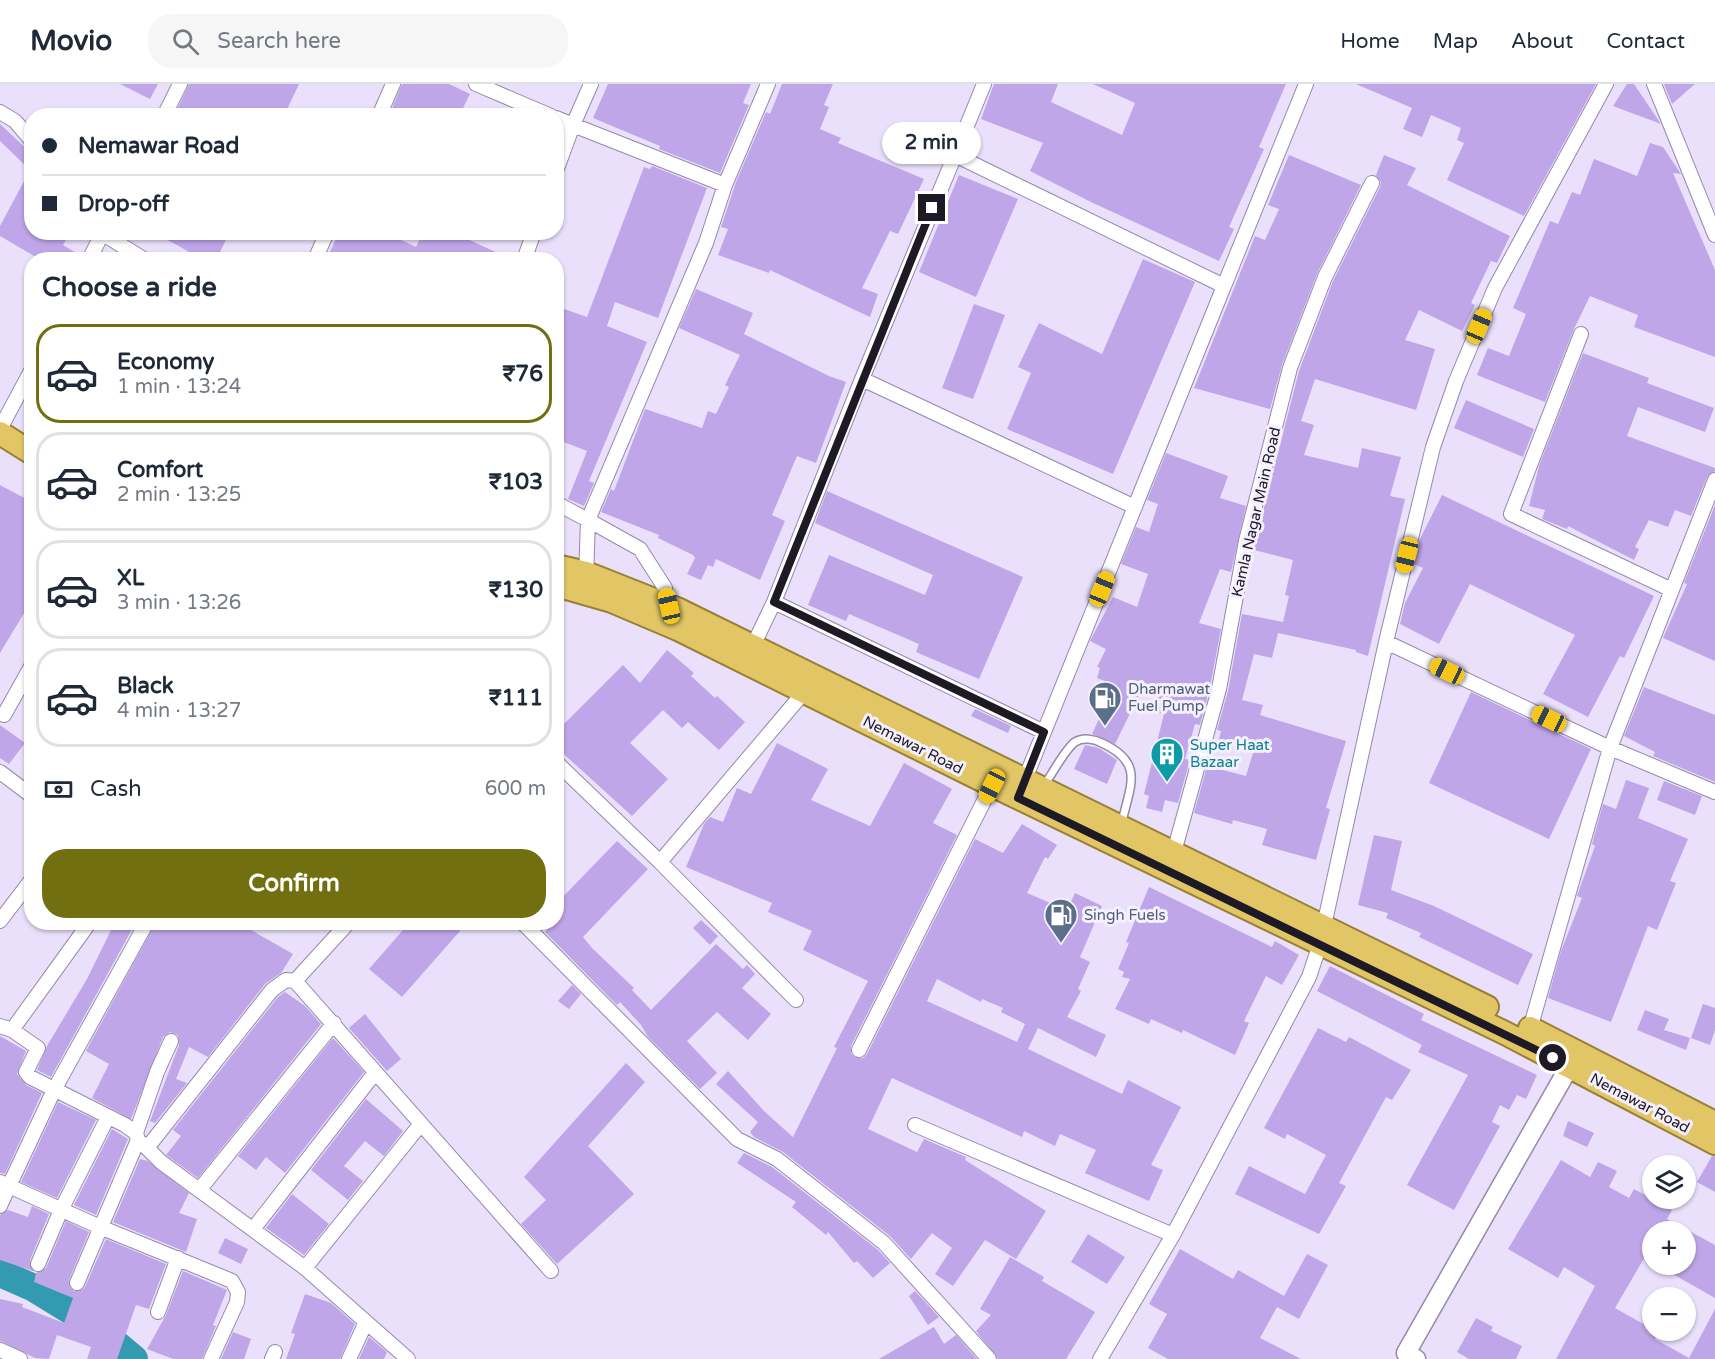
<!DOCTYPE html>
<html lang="en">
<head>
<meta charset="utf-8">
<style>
  :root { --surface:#fff; --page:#f6f6f7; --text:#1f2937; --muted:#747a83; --line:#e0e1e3; --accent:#726f10 }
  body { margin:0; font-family:"Varela Round",sans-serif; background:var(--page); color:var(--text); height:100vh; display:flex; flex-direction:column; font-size:22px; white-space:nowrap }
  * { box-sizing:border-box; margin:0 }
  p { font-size:20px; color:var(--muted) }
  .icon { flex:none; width:33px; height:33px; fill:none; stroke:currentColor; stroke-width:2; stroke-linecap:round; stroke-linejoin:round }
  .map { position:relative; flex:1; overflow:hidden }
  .drawer { position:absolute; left:24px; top:168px; width:540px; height:678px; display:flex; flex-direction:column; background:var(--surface); border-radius:24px; box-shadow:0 2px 4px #0004 }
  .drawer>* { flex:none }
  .guide { position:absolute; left:24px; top:24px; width:540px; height:132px; border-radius:24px; box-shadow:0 2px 4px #0004; display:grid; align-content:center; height:132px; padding:0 18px; background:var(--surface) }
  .controls { position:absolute; left:1642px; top:1071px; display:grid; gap:12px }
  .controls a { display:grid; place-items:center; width:54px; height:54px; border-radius:50%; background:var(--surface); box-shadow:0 2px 4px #0004; font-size:30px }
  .end { position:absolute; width:27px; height:27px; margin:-14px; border:8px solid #1d1925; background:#fff; box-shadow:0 0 0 3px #fff }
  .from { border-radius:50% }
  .bubble { position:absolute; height:42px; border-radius:21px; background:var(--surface); box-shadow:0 2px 4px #0004; font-size:20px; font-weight:700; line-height:42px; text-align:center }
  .car { position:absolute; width:18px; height:36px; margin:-18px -9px; border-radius:8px; box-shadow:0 0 4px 2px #0007; background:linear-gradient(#f5c518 24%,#345 0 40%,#f5c518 0 76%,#345 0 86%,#f5c518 0) }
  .guide b { display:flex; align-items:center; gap:21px; height:57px; font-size:22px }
  .guide b+b { border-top:2px solid var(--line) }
  .guide i { width:15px; height:15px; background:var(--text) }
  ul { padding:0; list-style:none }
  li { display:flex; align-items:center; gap:18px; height:99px; margin:0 12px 9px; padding:0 6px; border:3px solid var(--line); border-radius:24px }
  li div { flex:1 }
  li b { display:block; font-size:22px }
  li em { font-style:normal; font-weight:700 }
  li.current { border-color:var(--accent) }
  li>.icon { width:54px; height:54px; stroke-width:1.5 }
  h2 { padding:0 18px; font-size:27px; line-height:72px }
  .pay { display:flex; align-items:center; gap:15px; height:66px; padding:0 18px; font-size:22px }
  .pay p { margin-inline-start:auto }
  .action { display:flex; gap:12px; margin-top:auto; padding:12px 18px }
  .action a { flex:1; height:69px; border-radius:24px; background:var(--accent); color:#fff; font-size:24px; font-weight:700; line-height:69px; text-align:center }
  header { display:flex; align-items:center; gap:36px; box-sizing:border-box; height:84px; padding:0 30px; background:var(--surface); border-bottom:2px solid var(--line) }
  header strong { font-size:28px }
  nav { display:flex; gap:33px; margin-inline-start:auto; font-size:21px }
  .search { width:420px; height:54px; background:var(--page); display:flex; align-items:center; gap:15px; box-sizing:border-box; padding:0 21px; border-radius:24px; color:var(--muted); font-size:22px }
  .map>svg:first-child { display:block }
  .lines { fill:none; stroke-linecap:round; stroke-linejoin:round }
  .river { stroke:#349ab1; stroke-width:28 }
  .building { fill:#bfa6e8; fill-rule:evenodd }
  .service-casing { stroke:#9589a9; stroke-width:10 }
  .minor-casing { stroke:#9589a9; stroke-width:16 }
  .tertiary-casing { stroke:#9589a9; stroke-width:21 }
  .trunk-casing { stroke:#988036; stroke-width:26 }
  .service { stroke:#fff; stroke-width:7 }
  .minor { stroke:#fff; stroke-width:14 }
  .tertiary { stroke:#fff; stroke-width:18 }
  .trunk { stroke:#e2c666; stroke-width:22 }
  .route { stroke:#1d1925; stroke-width:8 }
  .labels { text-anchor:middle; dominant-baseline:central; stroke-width:6; stroke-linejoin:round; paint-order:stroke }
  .street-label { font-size:15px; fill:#1d1925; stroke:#f5f0fe }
  .service-label { font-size:15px; fill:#4e5e75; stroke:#f5f0fe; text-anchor:start }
  .culture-label { font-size:15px; fill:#0d838f; stroke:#f5f0fe; text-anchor:start }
</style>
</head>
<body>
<header>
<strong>Movio</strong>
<div class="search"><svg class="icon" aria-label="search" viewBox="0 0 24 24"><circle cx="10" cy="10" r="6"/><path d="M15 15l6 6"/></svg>Search here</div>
<nav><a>Home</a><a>Map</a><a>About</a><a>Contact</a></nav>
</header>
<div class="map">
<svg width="1715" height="1275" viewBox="0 0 1715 1275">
  <rect width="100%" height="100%" fill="#eae0fc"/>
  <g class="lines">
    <path class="river" d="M0 1189 34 1204 91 1239 134 1275"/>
  </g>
  <path class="building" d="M120 0H158L150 15Z
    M189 0H299L284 32H211L202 27 200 32H174Z
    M402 0H449L470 10 459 32H389Z
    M608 0H751L743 19 749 21 720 89 659 65 660 62 593 34Z
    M782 0H833L824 21 829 23 820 45 841 54 838 59 924 95 898 150 890 147 862 204 878 210 870 233 770 186 769 189 718 171 728 145 721 143 736 98 766 28 770 30Z
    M994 0H1058L1051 18 1122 51 1135 19 1093 0H1286L1259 63 1264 65 1229 143 1234 145 1219 177 1091 118 1030 87 1043 59 981 35Z
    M1356 0H1596L1524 132 1447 96 1464 59 1457 56 1461 44 1431 31 1422 53 1403 45 1412 24Z
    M1627 0H1634L1661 40 1613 22Z
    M1664 0H1695L1672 20Z
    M0 40 32 70V148H70L63 161 81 172 80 176H41L0 152V142L30 86 0 57Z
    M1650 59 1663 63 1681 90 1673 89 1715 186V273L1634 243 1638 231 1590 212 1573 247 1545 318 1477 291 1488 264 1509 272 1526 230 1513 224 1550 137 1558 140 1572 108 1580 111 1594 75 1637 92Z
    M1289 71 1361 101 1317 190 1282 281 1270 325 1194 304 1255 152 1265 156 1279 125 1268 121Z
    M1384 71 1416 84 1407 101 1510 152 1497 179 1491 177 1471 219 1475 221 1462 247 1419 226 1405 256 1435 265 1416 326 1315 295 1301 337 1314 341 1304 371 1358 384 1362 364 1401 373 1390 412 1405 415 1368 572 1356 568V566L1278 549 1272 574 1254 570 1242 616 1263 621 1260 631 1346 657 1326 724 1330 725 1316 776 1262 761 1267 745 1233 736 1232 740 1194 729 1207 682 1246 692 1254 666 1219 656 1221 647 1217 646 1228 607 1242 530 1283 538 1289 512 1285 511 1293 476 1254 466 1255 459 1299 287 1333 197 1380 103 1381 98 1376 91Z
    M652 82 707 104 658 234 615 218 607 242 647 258 589 397 594 399 584 422 568 415 587 367 556 355V222L587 233 644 83 650 85Z
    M959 91 1018 115 976 213 919 188Z
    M153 148H230L216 176H204Z
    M339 148H384L416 163 423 148H452L513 176H348L330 168Z
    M1143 175 1195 198 1113 390 1007 345 1031 289 1018 283 1039 239 1102 270Z
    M696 205 753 229 744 250 829 292 846 298 816 379 797 372 772 431 785 437 760 496 716 475 713 483 708 481 701 496 687 490 695 474 693 471 658 454 659 451 601 428 611 405 614 407 645 325 702 344 708 327 716 330 729 303 725 301 740 271 679 244Z
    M974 220 1005 231 973 315 942 304Z
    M1583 269 1649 294 1647 299 1714 324 1705 348 1638 323 1627 352 1715 384V387L1707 393 1691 432 1675 426 1668 443 1649 436 1635 463 1639 465 1634 476 1568 442 1567 445 1542 435 1545 426 1529 422 1539 382Z
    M1466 316 1534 345 1523 373 1454 344Z
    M1166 369 1228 392 1220 414 1246 422 1231 488 1220 485 1199 539 1221 545 1210 603 1200 641 1195 640 1185 675 1190 676 1178 719 1165 716 1162 728 1146 724 1149 712 1144 710 1164 630 1158 628 1161 615 1141 607 1115 660 1092 650 1115 601 1097 594 1100 584 1097 583 1106 565 1090 557 1113 513 1137 523 1148 490 1121 480 1136 443 1149 448 1158 420 1147 416Z
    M0 401 32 418V516L0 569Z
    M827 407 1023 493 979 595 916 568 919 560 849 530 846 537 808 521 829 471 925 511 933 491 815 439Z
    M1442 411 1654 512 1624 574 1620 572 1588 633 1543 610 1575 551 1470 500 1439 560 1400 540 1405 519 1423 484 1414 480 1420 455Z
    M1715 421V577L1663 554 1687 500 1684 499Z
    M667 566 694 589 691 592 715 614 717 612 745 638 719 666 688 638 682 644 663 626 630 659 668 695 632 732 556 663V648L623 581 640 599Z
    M1644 603 1715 631V698L1653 672 1655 668 1624 652Z
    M1471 608 1591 665 1549 755 1429 699Z
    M975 625 1011 642 1008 649 971 632Z
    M0 641 25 659 9 680 0 674Z
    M777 659 828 685 811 716 870 742 904 679 952 705 933 739 957 751 851 962V970L856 974H863L867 970 975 755 1003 769 1022 740 1057 761 1048 775 1045 773 1027 809 1067 826 1075 809 1102 822 1080 873 1090 878 1078 905 1081 907 1067 933 1106 951 1096 973 1038 944 1028 965 1122 1010 1128 996 1181 1023 1151 1081 1163 1086 1149 1117 1085 1089 1096 1066 1060 1050 1055 1062 1024 1047 1022 1053 892 994 868 1045 917 1068 924 1055 966 1073 965 1076 1046 1127 1016 1175 985 1156 953 1202 935 1190 952 1164 932 1149 911 1175 890 1152 783 1068 754 1053 750 1048 758 1038 716 1000 728 987 765 1028 793 1053 837 964 834 963 868 897 803 866 812 847 768 828 772 819 686 783 704 740 710 733 723 738 737 704 751 710ZM937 895 981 918 982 915 1003 924 1001 928 1025 940 1017 958 927 917Z
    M1085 661 1099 664 1117 676 1107 700 1074 685Z
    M1626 696 1649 704 1638 734 1688 755 1670 797 1676 799 1657 846 1648 842 1611 938 1548 914 1561 867 1582 814 1577 812 1595 762 1592 760 1603 720 1616 725Z
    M1664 697 1702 712 1695 731 1657 716Z
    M1374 751 1402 757 1391 806 1434 822 1533 870 1518 901 1419 853 1421 849 1386 834 1388 829 1358 821Z
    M617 757 648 785 583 853 592 864 634 904 632 906 651 926 716 860 743 885 747 881 755 890 742 904 771 930 748 956 717 928 687 957 717 989 700 1005 648 953 641 941 620 918 617 921 545 848 563 828 556 820Z
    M1149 803 1272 863 1275 857 1299 871 1282 901 1266 892 1244 937 1249 939 1235 971 1183 946 1182 949 1151 935 1149 940 1115 925 1130 895 1122 893 1124 888 1118 885 1129 859 1126 858Z
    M701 836 718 852 710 861 693 844Z
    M115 838H136L51 993 37 986 47 962 87 895Z
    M156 838H237L293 870 281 889 265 900 208 973 189 963 176 995 187 999 155 1039 150 1037 179 961 178 951 170 948 163 953 131 1035 92 1014 109 980 86 967Z
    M410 838H450L460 847 402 913 369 885Z
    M1330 882 1424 930 1421 936 1537 991 1526 1015 1517 1011 1509 1026 1500 1021 1492 1038 1500 1042 1454 1126 1407 1101 1468 991 1418 968 1422 961 1317 907Z
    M572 901 581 910 569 925 558 917Z
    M285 908 305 922 321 940 198 1094 166 1071 181 1052 173 1046 278 913Z
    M1703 920 1715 924V946L1710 961 1691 954Z
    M1645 926 1669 935 1664 946 1690 954 1686 966 1637 946Z
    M365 930 401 975 387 987 349 944Z
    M1318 944 1346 958 1349 953 1411 986 1392 1016 1386 1013 1339 1099 1346 1102 1319 1150 1235 1110 1249 1082 1305 1110 1326 1071 1287 1050 1285 1055 1264 1044Z
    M0 952 26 967 17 990 26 1001 42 1009 5 1090 0 1089Z
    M333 954 364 988 285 1089 266 1073 256 1086 238 1072Z
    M626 979 645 998 588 1062 634 1110 557 1180 521 1140 546 1116 524 1093Z
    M366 1015 403 1047 384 1072 365 1057 344 1082 363 1097 348 1116 311 1086Z
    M58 1018 96 1036 57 1114 21 1098Z
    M1568 1037 1594 1049 1587 1063 1563 1052Z
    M112 1045 128 1055 96 1131 74 1121Z
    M744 1069 772 1083 878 1166 890 1179 873 1194 857 1177 854 1179 828 1148 826 1151 792 1123 796 1118 737 1079Z
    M1712 1072H1715V1108L1697 1098Z
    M140 1075 148 1077 189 1109 179 1129 197 1135 186 1168 113 1138Z
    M1561 1076 1590 1093 1598 1078 1617 1087 1609 1103 1629 1114 1634 1105 1672 1126 1667 1135 1715 1161V1214L1655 1180H1686V1148H1653V1159L1615 1224 1647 1242 1645 1244 1657 1251 1655 1255 1689 1274 1715 1225V1275H1556L1595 1202 1564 1183 1558 1194 1508 1165Z
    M292 1110 329 1140 304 1171 266 1144Z
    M32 1122 49 1130 30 1176 33 1187 0 1176V1131L8 1126 28 1133Z
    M66 1137 89 1148 69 1196 70 1204 74 1207 82 1206 85 1203 106 1155 166 1180 149 1225 136 1221 117 1275H87L91 1263 57 1251 49 1275 35 1274 0 1257V1215L23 1220 22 1223 64 1239 73 1214 34 1198 36 1189 46 1184Z
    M1088 1150 1125 1173 1107 1200 1071 1178Z
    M225 1154 248 1165 241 1180 218 1169Z
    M1180 1165 1233 1195 1238 1186 1284 1212 1307 1170 1328 1181 1299 1235 1277 1223 1260 1254 1301 1275H1168L1148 1264 1167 1230 1149 1220Z
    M1010 1173 1044 1193 1042 1197 1095 1228 1066 1275H998L976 1247 991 1231 980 1225Z
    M183 1187 227 1206 213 1241 216 1242 202 1275H173L147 1265 166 1231Z
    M915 1207 939 1233 928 1241 909 1212Z
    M305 1210 331 1219 355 1240 340 1275H286L295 1250 291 1249Z
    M1476 1234 1493 1243 1491 1247 1522 1262 1516 1275H1469L1457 1268Z
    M934 1243 944 1260 956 1251 977 1275H879Z
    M233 1248 251 1255 244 1275H221Z
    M369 1253 387 1268 384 1275H359Z"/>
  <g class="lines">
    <g class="service-casing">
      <path id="service" d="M1045 700C1052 690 1066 664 1075 658 1083 653 1094 655 1102 659 1145 679 1130 701 1122 738"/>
    </g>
    <g class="minor-casing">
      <path id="minor" d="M476 0 551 32
        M591 0 573 41 725 101
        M984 0 955 71 1224 202 1306 0
        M1654 0 1715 151
        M0 28 15 37 32 57
        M164 32 180 0
        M379 32 393 0
        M556 34 573 41 556 87
        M100 148 145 176
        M89 176 103 148
        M315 176 327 148
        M524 176 534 148
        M1581 250 1511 430 1672 506
        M862 295 1135 423
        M0 345 32 285
        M556 419 588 436 586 494
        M774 518 1044 648
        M668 526 665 504 640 465 588 436 706 159 725 101 768 0
        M1386 558 1610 664 1715 396
        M750 568 774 518 862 295 955 71
        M4 631 32 581
        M556 678 660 778 796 916
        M0 688 32 712
        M1023 700 1224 202
        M1174 768 1219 605 1246 457 1290 284 1325 193 1372 99
        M660 778 805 607
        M0 837 32 795
        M522 838 737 1055 777 1075 884 1159 989 1275
        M295 897 349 838
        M0 942 12 946 38 964 26 988 30 993 125 1041 136 1049 138 1056 147 1064
        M1530 945 1610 664 1715 708
        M12 946 90 838
        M859 966 992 701
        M915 1041 1173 1151
        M136 1049 157 988 171 957
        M0 1098 9 1102 54 1006 147 838
        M200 1105 334 939
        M0 1122 9 1102 100 1143 232 1197 238 1208 237 1218 211 1275
        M254 1144 374 990
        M38 1180 61 1126 108 1033
        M305 1184 420 1041
        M77 1199 138 1056
        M158 1228 178 1174
        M0 1266 20 1275
        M272 1275 275 1268
        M349 1275 366 1238
        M408 1275 305 1184 161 1078 147 1064 272 906 286 896 295 897 551 1187
        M1100 1275 1173 1151 1309 893 1320 860 1386 558 1433 363 1456 297 1495 204 1606 0"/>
    </g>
    <g class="tertiary-casing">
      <path id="tertiary" d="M1416 1275 1406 1269 1576 971"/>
    </g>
    <g class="trunk-casing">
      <path id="trunk" d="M0 349 32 369
        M556 482 586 489 677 525 1487 923
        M556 501 612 517 678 545 992 701 1505 949 1715 1059
        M1530 944 1715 1039"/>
    </g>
    <use href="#service" class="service"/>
    <use href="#minor" class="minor"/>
    <use href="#tertiary" class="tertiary"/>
    <use href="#trunk" class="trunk"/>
  </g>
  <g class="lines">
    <path class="route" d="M932 124 774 518 1044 648 1018 714 1553 974"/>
  </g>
  <defs>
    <g id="fuel-pin" transform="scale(1.725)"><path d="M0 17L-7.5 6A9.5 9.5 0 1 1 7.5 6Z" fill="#5c6f8a" stroke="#f5f0fe"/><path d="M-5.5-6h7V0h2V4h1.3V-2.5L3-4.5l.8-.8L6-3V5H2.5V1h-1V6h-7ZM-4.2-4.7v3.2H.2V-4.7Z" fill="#fff"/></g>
    <g id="building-pin" transform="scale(1.725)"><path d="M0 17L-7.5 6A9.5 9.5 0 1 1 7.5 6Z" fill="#0f9aa8" stroke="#f5f0fe"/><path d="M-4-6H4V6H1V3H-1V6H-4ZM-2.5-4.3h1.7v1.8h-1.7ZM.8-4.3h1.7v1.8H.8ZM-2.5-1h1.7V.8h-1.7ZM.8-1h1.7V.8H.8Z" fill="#fff"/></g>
  </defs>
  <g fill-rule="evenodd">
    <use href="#fuel-pin" x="1105" y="614"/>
    <use href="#building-pin" x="1167" y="670"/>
    <use href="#fuel-pin" x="1061" y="831"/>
  </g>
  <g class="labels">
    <g class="street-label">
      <text transform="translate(1256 428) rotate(-77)">Kamla Nagar Main Road</text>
      <text transform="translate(913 661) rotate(27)">Nemawar Road</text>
      <text transform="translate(1640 1019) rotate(28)">Nemawar Road</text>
    </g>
    <g class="service-label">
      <text x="1128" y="605">Dharmawat<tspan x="1128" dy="17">Fuel Pump</tspan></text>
      <text x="1084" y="831">Singh Fuels</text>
    </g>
    <g class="culture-label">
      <text x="1190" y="661">Super Haat<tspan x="1190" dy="17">Bazaar</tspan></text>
    </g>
  </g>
</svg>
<div class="controls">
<a><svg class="icon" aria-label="layers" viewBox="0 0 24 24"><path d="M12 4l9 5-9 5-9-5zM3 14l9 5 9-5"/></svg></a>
<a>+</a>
<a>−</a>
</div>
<i class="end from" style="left:1553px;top:974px"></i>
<i class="end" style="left:932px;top:124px"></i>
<div class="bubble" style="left:882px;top:38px;width:99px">2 min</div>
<i class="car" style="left:1479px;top:242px;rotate:23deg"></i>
<i class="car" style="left:1407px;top:471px;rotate:194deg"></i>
<i class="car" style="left:1102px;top:505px;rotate:22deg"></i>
<i class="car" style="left:669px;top:522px;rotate:347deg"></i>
<i class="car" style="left:1447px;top:587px;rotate:295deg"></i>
<i class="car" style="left:1549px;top:635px;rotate:295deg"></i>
<i class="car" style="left:992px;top:702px;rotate:207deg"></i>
<div class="guide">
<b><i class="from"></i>Nemawar Road</b>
<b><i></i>Drop-off</b>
</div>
<section class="drawer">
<h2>Choose a ride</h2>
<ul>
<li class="current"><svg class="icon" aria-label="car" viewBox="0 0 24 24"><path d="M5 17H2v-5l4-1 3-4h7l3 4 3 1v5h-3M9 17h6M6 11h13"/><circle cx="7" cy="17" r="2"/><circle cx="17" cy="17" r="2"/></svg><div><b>Economy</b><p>1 min · 13:24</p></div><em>₹76</em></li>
<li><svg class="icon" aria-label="car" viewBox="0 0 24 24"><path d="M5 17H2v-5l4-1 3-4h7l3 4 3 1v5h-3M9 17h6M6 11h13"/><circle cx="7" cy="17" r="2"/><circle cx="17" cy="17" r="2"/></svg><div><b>Comfort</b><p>2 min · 13:25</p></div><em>₹103</em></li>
<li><svg class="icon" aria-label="car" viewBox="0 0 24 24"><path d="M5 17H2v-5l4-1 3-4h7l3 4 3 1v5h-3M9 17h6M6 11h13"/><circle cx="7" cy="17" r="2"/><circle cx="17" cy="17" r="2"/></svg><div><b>XL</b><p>3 min · 13:26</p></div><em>₹130</em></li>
<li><svg class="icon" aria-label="car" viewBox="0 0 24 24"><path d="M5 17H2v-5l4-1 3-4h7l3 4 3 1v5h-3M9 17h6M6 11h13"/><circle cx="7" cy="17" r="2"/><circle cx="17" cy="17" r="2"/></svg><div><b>Black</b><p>4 min · 13:27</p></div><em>₹111</em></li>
</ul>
<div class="pay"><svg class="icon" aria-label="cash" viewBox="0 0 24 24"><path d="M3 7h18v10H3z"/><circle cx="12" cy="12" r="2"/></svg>Cash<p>600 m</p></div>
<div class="action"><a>Confirm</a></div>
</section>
</div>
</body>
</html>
